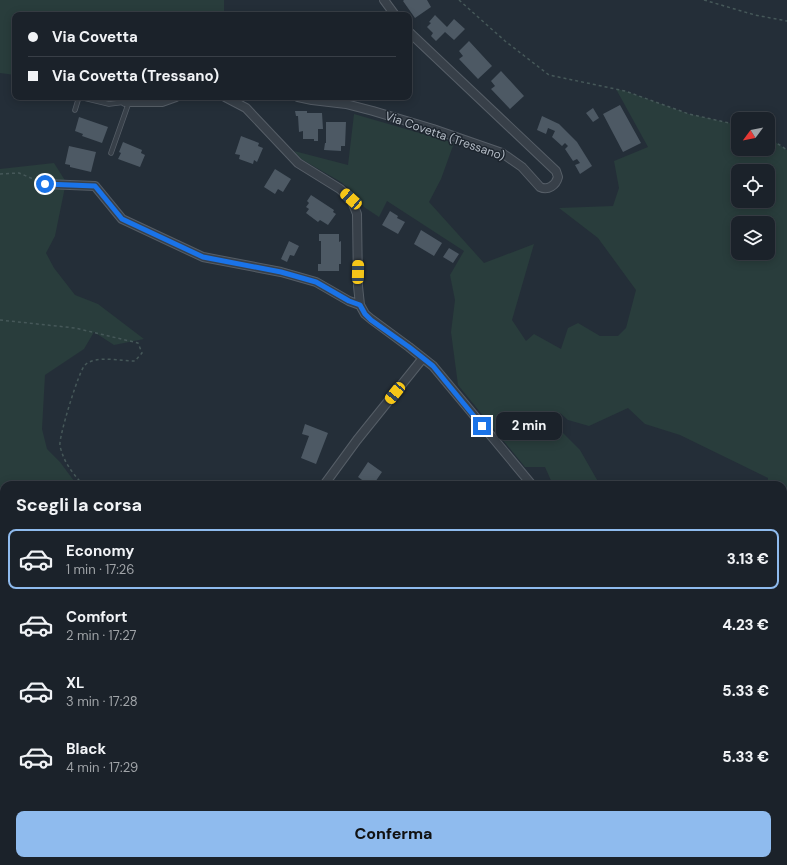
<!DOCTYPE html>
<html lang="it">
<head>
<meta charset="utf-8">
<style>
  :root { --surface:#1b222a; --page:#282f36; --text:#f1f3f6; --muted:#a0a4a8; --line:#393f47; --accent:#8fbbee }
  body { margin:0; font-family:"DM Sans",sans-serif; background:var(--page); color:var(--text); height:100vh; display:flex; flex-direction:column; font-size:15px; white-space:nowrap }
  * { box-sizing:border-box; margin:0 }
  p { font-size:13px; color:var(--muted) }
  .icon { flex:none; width:22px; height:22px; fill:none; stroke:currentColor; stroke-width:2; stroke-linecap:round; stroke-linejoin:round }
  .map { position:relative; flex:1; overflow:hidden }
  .side { position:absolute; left:0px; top:481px; width:787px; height:384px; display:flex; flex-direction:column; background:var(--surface); border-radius:12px 12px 0 0; box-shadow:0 2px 10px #0003,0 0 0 1px var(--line) }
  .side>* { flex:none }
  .guide { position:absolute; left:12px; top:12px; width:400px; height:88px; border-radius:8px; box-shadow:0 2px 10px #0003,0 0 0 1px var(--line); display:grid; align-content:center; height:88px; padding:0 16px; background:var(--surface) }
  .needle { width:26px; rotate:238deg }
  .tools { position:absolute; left:731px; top:112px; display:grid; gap:8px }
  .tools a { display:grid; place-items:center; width:44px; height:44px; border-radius:8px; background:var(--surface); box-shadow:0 2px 10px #0003,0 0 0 1px var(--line); font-size:20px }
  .end { position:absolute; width:18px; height:18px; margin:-9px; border:5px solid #1a73e8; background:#fff; box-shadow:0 0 0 2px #fff }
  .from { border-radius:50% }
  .bubble { position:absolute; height:28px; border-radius:8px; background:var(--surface); box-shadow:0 2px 10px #0003,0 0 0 1px var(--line); font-size:13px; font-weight:800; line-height:28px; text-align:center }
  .car { position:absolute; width:12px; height:24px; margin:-12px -6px; border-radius:5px; box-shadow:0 0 3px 1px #0007; background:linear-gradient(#f5c518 24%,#345 0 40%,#f5c518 0 76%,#345 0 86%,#f5c518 0) }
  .guide b { display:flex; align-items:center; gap:14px; height:38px; font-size:15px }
  .guide b+b { border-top:1px solid var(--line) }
  .guide i { width:10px; height:10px; background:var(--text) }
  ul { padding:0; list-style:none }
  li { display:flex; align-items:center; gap:12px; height:60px; margin:0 8px 6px; padding:0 8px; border:2px solid transparent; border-radius:8px }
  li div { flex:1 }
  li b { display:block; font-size:15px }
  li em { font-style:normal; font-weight:800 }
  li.active { border-color:var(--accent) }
  li>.icon { width:36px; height:36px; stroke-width:1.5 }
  h2 { padding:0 16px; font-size:18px; line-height:48px }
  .primary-button { display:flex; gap:8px; margin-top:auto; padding:8px 16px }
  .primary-button a { flex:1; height:46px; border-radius:8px; background:var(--accent); color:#111; font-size:16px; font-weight:800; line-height:46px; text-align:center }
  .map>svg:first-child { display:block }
  .green { fill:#293d3c; fill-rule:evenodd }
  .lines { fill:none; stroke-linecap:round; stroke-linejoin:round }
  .stream { stroke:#3b4d60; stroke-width:2.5 }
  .building { fill:#4d5964 }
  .lane-casing { stroke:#565e67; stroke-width:5.5 }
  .street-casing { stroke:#565e67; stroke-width:10 }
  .path { stroke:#465859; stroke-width:1.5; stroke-dasharray:3 3; stroke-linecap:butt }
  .lane { stroke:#384049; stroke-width:4 }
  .street { stroke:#384049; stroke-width:8 }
  .route { stroke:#1a73e8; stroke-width:5 }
  .labels { text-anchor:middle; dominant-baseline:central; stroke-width:3; stroke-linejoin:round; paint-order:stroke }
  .street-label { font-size:12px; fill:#b3bbc5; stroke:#1d252e }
</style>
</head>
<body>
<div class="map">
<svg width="787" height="865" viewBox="0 0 787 865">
  <rect width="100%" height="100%" fill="#242e38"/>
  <path class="green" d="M0 0H224V15H15V75L0 73Z
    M616 89 625 91 689 114 738 125V149H768V137L787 150V504L783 502V485H767L768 478 680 435 645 424 628 408 589 426 568 420 560 413 551 421 580 450 600 485H553L545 467H525L458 385 451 332 455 300 450 275 464 251 387 201 379 217 364 207 355 194 341 182 301 159 294 151 348 165 354 114 454 143 441 179 429 202 484 263 534 244 512 320 526 341 534 334 561 349 568 328 578 323 600 336H618L626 328 636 290 598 238 559 208 613 206 619 188 614 161 648 147ZM738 171H768V201H738ZM738 223H768V253H738Z
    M54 163 66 182 55 236 46 253 54 268 75 295 98 304 144 339 114 345 94 332 84 349 45 375 42 429 47 449 60 462 77 485H4V726L0 724V169Z
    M4 735V861H402L406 864 416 861H466L472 865H0V737Z"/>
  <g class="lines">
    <path class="stream" d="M0 688 4 691
      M127 861 131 865"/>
  </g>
  <path class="building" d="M404 0H427L431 7 415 18 403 1Z
    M435 15 447 27 454 19 465 29 454 40 445 32 436 41 431 36 433 33 427 27 431 23 429 22Z
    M469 41 492 66 478 79 459 59 463 56 459 51Z
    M501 71 524 96 510 109 491 89 495 86 491 81Z
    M620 105 641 143 623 152 603 114Z
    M593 108 599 118 593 122 586 113Z
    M295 111H307V113H322L323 129H318V141H314V139H303V131L299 132 298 116H296Z
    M542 116 559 124 577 142 592 166 580 174 575 165 580 163 577 159 573 161 565 149 568 146 565 143 562 146 552 137 555 131 548 128 546 134 537 130Z
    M79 117 108 127 102 143 82 136 83 134 75 131Z
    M326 122H346L345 146H341V151L324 150 325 143H326Z
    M241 136 259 143 258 146 263 148 257 162 254 160 253 164 239 159 240 155 235 154Z
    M123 142 142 150 141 153 145 155 140 167 118 159 121 153 119 152Z
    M69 146 96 152 91 172 70 167V165L65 164Z
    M275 169 291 179 283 192 278 189 275 194 264 187Z
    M311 195 334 210 333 212 336 214 328 225 320 220 318 222 306 213 309 209 306 207 309 203 307 201Z
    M390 211 398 216 397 218 405 222 398 234 382 225Z
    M421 230 442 243 434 256 414 244Z
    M319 234H339V242L341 241V264H339V271H318V264H321V241H319Z
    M289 241 299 246 294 256 290 255 287 262 281 259Z
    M449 248 459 254 453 263 443 257Z
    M305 424 328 433 316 464 301 458 309 436 302 434Z
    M368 462 382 472 373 485H369L358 477Z"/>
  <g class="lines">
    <g class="lane-casing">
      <path id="lane" d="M80 97 109 104 125 102
        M75 110 79 97
        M111 153 129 102"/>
    </g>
    <g class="street-casing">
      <path id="street" d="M384 0 395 15
        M225 97 246 108 298 163 340 189 351 199 357 214 358 286 360 305 365 314 371 319 409 347 433 366 532 485
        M298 97 312 100 346 104 373 111 433 129 502 153 522 167 540 187C548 191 556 185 558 177L556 171 409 32
        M125 102H162L176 97
        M45 184 95 186 122 219 203 257 281 272 316 282 349 301 360 305
        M324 485 357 440 423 358
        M783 715H787
        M0 738 4 741
        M104 861 107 865"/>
    </g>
    <path class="path" d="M459 0 505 41 549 75 625 91 689 114 738 125
      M704 0 755 15 787 21
      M768 137 787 150
      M0 174 19 173 38 181
      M0 320 75 328 138 343 142 353 135 361C122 361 95 355 85 365 79 370 58 439 60 446 64 463 72 472 83 485
      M487 861 492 865
      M130 865 131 861"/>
    <use href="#lane" class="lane"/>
    <use href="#street" class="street"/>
  </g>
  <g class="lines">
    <path class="route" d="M45 184 95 186 122 219 203 257 281 272 316 282 349 301 360 305 365 314 371 320 409 347 433 366 482 426"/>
  </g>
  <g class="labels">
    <g class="street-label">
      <text transform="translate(445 136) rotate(19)">Via Covetta (Tressano)</text>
    </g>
  </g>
</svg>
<div class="tools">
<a><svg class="needle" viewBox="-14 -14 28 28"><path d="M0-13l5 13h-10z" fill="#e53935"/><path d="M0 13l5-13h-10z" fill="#a0a4a8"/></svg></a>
<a><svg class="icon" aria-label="locate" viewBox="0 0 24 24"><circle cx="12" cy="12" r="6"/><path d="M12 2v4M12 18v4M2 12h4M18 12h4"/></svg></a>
<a><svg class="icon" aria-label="layers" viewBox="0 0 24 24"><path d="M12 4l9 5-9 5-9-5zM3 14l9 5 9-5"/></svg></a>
</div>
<i class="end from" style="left:45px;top:184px"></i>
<i class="end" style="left:482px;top:426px"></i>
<div class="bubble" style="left:496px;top:412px;width:66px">2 min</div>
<i class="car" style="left:351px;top:199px;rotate:312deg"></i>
<i class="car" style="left:358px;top:272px;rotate:1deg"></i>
<i class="car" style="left:395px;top:393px;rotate:219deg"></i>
<div class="guide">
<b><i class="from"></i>Via Covetta</b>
<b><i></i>Via Covetta (Tressano)</b>
</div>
<section class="side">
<h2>Scegli la corsa</h2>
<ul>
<li class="active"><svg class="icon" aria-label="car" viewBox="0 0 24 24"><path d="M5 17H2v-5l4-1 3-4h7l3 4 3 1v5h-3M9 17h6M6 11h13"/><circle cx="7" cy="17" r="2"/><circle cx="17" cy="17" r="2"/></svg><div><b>Economy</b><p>1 min · 17:26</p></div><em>3.13 €</em></li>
<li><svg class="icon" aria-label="car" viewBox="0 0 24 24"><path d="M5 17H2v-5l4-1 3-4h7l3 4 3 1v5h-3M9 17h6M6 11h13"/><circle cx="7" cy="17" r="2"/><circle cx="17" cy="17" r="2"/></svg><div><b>Comfort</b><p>2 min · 17:27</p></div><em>4.23 €</em></li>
<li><svg class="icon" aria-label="car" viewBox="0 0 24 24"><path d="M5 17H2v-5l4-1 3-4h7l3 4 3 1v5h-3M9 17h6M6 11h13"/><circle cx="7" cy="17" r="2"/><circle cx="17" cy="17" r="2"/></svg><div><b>XL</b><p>3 min · 17:28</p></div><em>5.33 €</em></li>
<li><svg class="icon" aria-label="car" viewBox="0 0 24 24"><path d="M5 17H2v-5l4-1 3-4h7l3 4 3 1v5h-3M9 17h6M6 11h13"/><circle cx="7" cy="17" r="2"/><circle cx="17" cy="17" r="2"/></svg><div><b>Black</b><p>4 min · 17:29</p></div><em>5.33 €</em></li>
</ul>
<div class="primary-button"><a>Conferma</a></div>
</section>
</div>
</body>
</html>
